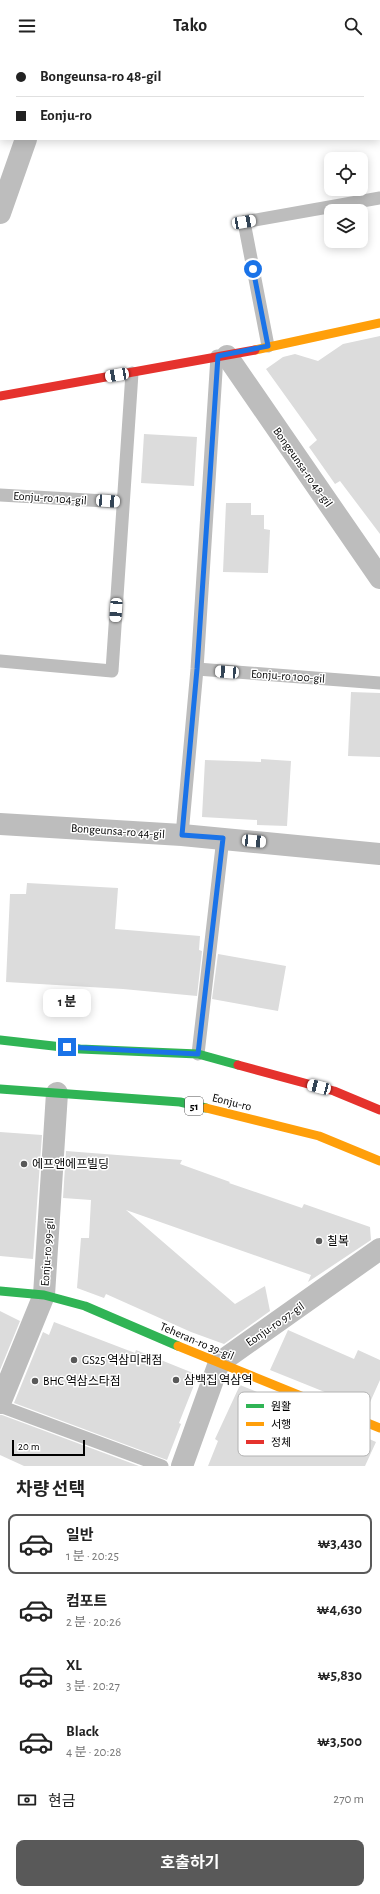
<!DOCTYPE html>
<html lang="ko">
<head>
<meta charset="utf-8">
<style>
  :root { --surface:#fff; --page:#f6f6f6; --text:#222; --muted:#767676; --line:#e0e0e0; --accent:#595959 }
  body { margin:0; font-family:"Alegreya Sans","Noto Sans KR",sans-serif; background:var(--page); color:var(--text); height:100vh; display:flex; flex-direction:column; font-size:15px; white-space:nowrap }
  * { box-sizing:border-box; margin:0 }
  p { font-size:13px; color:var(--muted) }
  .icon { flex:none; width:22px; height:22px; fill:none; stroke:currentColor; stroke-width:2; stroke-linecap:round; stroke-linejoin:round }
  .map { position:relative; height:1414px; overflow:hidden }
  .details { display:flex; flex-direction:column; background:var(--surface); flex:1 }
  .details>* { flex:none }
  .top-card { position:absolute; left:0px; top:0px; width:380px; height:88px; box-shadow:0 2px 10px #0003; display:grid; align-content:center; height:88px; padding:0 16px; background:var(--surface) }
  .tools { position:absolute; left:324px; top:100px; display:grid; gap:8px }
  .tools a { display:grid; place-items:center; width:44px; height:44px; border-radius:8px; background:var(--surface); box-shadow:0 2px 10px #0003; font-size:20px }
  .scale { position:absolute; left:12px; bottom:10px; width:73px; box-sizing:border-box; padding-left:4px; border:2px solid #000; border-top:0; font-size:11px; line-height:14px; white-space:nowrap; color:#000; -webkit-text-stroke:3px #fff; paint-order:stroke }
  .end { position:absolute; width:18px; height:18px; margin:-9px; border:5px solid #1a73e8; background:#fff; box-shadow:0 0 0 2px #fff }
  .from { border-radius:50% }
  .bubble { position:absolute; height:28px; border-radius:8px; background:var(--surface); box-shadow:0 2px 10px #0003; font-size:13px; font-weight:700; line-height:28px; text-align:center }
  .car { position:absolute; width:12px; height:24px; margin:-12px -6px; border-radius:5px; box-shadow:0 0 3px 1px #0007; background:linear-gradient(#fff 24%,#345 0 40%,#fff 0 76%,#345 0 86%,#fff 0) }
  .top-card b { display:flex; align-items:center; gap:14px; height:38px; font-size:15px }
  .top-card b+b { border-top:1px solid var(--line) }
  .top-card i { width:10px; height:10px; background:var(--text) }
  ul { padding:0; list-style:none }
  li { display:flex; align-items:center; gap:12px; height:60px; margin:0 8px 6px; padding:0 8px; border:2px solid transparent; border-radius:8px }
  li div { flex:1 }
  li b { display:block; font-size:15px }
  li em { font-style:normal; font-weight:700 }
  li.current { border-color:var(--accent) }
  li>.icon { width:36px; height:36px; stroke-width:1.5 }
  h2 { padding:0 16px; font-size:18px; line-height:48px }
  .pay { display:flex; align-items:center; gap:10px; height:44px; padding:0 16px; font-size:15px }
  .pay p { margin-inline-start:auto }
  .action { display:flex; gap:8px; margin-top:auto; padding:8px 16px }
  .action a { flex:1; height:46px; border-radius:8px; background:var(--accent); color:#fff; font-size:16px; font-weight:700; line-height:46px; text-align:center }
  header { display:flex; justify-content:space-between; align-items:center; height:52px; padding:0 16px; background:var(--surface); font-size:18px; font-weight:700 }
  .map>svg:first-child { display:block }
  .building { fill:#dcdcdc }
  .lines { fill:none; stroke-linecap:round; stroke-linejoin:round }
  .lane { stroke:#bdbdbd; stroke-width:13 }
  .street { stroke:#bdbdbd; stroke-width:22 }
  .fast { stroke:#30b455; stroke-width:9 }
  .slow { stroke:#ff9f0a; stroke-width:9 }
  .jam { stroke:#e5322d; stroke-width:9 }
  .route { stroke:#1a73e8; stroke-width:5 }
  .poi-dot { fill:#595959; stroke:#fff; stroke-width:1.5 }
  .labels { text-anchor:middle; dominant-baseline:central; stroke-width:3; stroke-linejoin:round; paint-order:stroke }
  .shield { fill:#fff; stroke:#4c4c4c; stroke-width:1 }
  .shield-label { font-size:11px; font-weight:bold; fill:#000 }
  .street-label { font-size:12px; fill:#000; stroke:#fff }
  .poi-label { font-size:12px; fill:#000; stroke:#fff; text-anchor:start }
  .key { fill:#fff; stroke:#b2b2b2; stroke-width:1 }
  .key-label { font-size:11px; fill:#000 }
</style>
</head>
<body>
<header><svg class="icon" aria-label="menu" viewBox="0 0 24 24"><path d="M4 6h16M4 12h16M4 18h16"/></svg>Tako<svg class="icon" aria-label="search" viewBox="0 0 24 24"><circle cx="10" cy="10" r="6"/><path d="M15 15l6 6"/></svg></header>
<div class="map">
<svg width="380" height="1414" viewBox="0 0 380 1414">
  <rect width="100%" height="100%" fill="#fff"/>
  <path class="building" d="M380 284V482L340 429 335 432 309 395 317 388 266 317 283 305 295 302 318 309 343 292Z
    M144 382 197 385 194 434 141 431Z
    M226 451H251V463H264V477L270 478 268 521 223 520Z
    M351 640 380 641V705L348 704Z
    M261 707 291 709 287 774 257 773V768L202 765 205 708 261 710Z
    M27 831 118 836 115 877 200 884 199 898 202 899 197 944 123 937 6 930 10 842H26Z
    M218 902 286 914 278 959 212 947Z
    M0 1080 42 1083 33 1207 0 1204Z
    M66 1099 182 1108 180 1112 230 1130 229 1131 302 1156 304 1152 370 1175 371 1188 308 1230 311 1223 126 1158 235 1252 265 1234 270 1259 224 1292 191 1280 106 1242 104 1246 77 1236 81 1186H89L91 1148 63 1146Z
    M0 1259 20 1269 0 1318Z
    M54 1270 135 1301 136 1298 198 1323 179 1371 181 1372 167 1408 14 1351 43 1280 49 1283Z
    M288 1278 354 1307 358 1298 380 1308V1328L367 1357 270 1318Z
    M240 1333 356 1380V1381L376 1390 365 1414H208L218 1389 215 1387Z
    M0 1363H2L139 1414H24L0 1403Z"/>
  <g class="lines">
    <path class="lane" d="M167 0V1
      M357 0V1
      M0 4H1
      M268 294 244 170 380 146
      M0 443 123 450
      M0 609 112 619 132 321
      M197 617 380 631
      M182 783 197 617 217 304
      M198 1002 223 786
      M0 1354 162 1414"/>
    <path class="street" d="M16 0 17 1
      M379 10H380
      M0 161 26 87
      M227 304 380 526
      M0 772 182 783 380 802
      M0 1351 44 1243 57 1041
      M182 1414 219 1311 380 1197"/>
    <path class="fast" d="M0 988 80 997 198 1002 238 1013
      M0 1037 180 1050 206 1056
      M0 1239 44 1243 85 1254 178 1294"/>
    <path class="slow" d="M255 298 380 271
      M206 1056 319 1084 380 1109
      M178 1294 380 1376"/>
    <path class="jam" d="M0 344 255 298
      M238 1013 334 1039 380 1058"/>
  </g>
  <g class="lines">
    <path class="route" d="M67 995 198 1002 223 786 182 783 197 617 218 304 268 294 253 217"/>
  </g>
  <g class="poi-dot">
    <circle cx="24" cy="1112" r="4"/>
    <circle cx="319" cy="1189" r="4"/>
    <circle cx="74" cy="1308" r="4"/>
    <circle cx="176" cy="1328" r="4"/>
    <circle cx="35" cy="1329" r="4"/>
  </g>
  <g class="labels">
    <rect class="shield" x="185" y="1045" width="18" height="18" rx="3"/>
    <g class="shield-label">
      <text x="194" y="1054">51</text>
    </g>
    <g class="street-label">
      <text transform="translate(303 415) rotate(55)">Bongeunsa-ro 48-gil</text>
      <text transform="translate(50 446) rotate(4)">Eonju-ro 104-gil</text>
      <text transform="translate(288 624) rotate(4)">Eonju-ro 100-gil</text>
      <text transform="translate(118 779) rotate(4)">Bongeunsa-ro 44-gil</text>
      <text transform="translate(232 1050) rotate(14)">Eonju-ro</text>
      <text transform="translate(47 1200) rotate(-86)">Eonju-ro 99-gil</text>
      <text transform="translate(275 1272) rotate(-35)">Eonju-ro 97-gil</text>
      <text transform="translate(197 1289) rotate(23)">Teheran-ro 39-gil</text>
    </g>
    <g class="poi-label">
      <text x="32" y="1112">에프앤에프빌딩</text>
      <text x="327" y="1189">칠복</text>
      <text x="82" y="1308">GS25 역삼미래점</text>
      <text x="184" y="1328">삼백집 역삼역</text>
      <text x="43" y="1329">BHC 역삼스타점</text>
    </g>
  </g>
  <rect x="238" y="1340" width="132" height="64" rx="6" class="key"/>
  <rect x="246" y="1352" width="18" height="4" fill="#30b455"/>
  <rect x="246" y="1370" width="18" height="4" fill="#ff9f0a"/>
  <rect x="246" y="1388" width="18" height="4" fill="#e5322d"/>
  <g class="key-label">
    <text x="271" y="1358">원활</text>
    <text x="271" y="1376">서행</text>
    <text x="271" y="1394">정체</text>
  </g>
</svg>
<div class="tools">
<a><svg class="icon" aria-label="locate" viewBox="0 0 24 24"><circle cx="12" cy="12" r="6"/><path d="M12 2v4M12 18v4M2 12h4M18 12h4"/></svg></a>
<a><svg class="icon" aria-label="layers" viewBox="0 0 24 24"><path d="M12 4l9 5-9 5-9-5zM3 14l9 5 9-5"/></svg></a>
</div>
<div class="scale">20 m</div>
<i class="end from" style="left:253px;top:217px"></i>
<i class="end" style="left:67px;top:995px"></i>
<div class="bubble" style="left:43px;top:937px;width:48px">1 분</div>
<i class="car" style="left:244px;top:170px;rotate:80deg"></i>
<i class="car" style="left:117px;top:323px;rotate:260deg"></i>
<i class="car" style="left:108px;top:449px;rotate:94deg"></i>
<i class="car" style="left:116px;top:558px;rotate:184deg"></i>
<i class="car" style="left:227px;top:620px;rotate:274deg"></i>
<i class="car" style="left:254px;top:789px;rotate:95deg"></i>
<i class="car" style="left:319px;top:1035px;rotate:285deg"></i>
<div class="top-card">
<b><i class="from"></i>Bongeunsa-ro 48-gil</b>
<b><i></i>Eonju-ro</b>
</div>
</div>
<section class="details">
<h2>차량 선택</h2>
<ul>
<li class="current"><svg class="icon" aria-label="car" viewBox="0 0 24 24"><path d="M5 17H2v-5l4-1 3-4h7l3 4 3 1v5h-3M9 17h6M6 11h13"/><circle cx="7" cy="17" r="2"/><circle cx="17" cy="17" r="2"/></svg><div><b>일반</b><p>1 분 · 20:25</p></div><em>₩3,430</em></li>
<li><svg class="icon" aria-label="car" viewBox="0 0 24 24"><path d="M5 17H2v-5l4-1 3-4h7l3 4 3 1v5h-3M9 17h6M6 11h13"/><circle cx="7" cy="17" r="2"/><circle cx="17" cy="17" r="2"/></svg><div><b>컴포트</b><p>2 분 · 20:26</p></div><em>₩4,630</em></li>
<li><svg class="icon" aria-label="car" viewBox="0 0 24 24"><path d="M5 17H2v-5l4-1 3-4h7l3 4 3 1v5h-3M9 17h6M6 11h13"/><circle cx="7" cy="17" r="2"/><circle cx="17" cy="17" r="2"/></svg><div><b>XL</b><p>3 분 · 20:27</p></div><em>₩5,830</em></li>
<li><svg class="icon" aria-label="car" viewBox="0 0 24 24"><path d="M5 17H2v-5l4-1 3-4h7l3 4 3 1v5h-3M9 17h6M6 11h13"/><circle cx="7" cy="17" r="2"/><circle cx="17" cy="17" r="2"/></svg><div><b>Black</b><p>4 분 · 20:28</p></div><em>₩3,500</em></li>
</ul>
<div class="pay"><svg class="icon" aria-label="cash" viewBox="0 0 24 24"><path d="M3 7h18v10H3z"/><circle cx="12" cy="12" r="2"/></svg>현금<p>270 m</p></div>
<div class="action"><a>호출하기</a></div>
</section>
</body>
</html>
